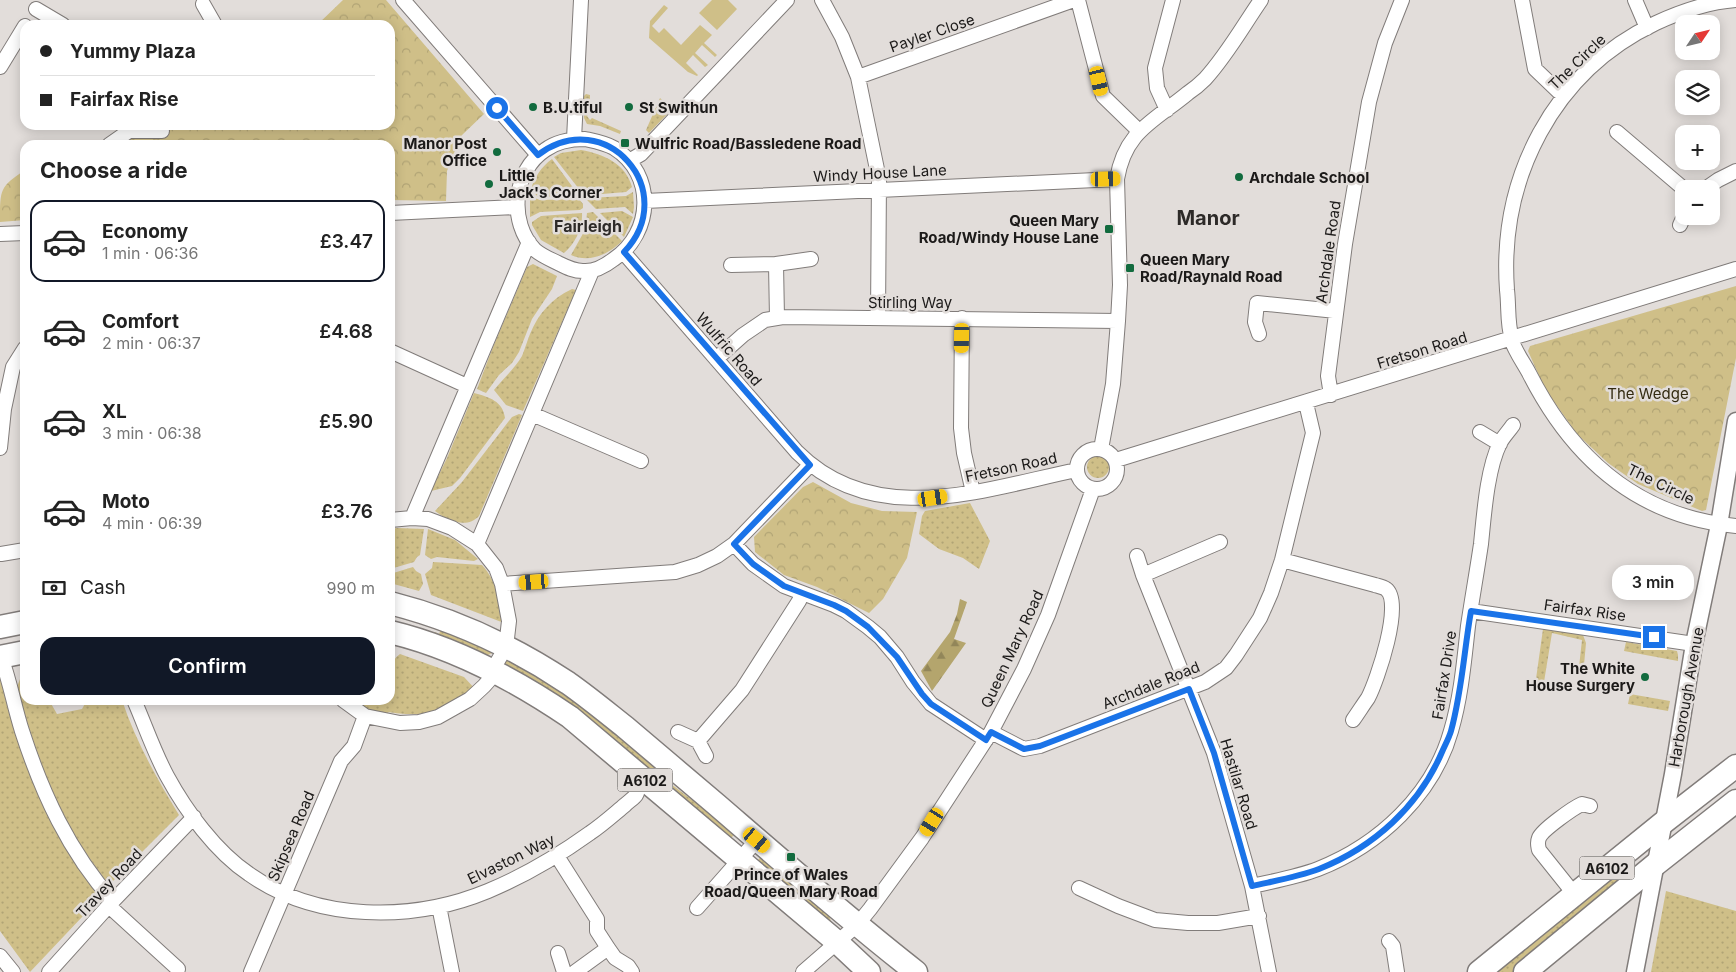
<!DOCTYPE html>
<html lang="en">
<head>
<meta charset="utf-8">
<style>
  :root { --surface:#fff; --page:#f6f6f6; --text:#222; --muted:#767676; --line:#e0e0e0; --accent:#111827 }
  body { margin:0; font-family:Inter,sans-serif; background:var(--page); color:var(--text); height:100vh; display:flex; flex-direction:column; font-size:19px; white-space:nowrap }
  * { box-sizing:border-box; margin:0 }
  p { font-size:16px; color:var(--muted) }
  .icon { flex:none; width:28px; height:28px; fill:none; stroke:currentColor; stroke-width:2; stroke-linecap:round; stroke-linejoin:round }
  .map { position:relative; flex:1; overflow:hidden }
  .sheet { position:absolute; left:20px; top:140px; width:375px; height:565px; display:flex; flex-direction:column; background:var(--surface); border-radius:15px; box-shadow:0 2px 12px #0003 }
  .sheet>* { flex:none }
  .hud { position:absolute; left:20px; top:20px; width:375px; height:110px; border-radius:15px; box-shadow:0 2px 12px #0003; display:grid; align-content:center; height:110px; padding:0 20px; background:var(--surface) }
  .needle { width:32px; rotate:55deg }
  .fabs { position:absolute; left:1675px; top:15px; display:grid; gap:10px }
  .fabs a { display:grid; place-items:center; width:45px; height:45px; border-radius:10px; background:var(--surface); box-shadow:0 2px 12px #0003; font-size:25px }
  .end { position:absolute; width:22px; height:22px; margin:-11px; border:6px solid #1a73e8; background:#fff; box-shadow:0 0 0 2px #fff }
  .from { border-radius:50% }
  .bubble { position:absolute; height:35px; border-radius:15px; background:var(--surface); box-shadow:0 2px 12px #0003; font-size:16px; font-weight:600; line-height:35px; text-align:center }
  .car { position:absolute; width:15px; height:30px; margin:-15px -8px; border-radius:6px; box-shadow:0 0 4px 1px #0007; background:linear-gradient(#f5c518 24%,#345 0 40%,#f5c518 0 76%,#345 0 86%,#f5c518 0) }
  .hud b { display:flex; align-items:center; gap:18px; height:48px; font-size:19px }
  .hud b+b { border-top:1px solid var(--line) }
  .hud i { width:12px; height:12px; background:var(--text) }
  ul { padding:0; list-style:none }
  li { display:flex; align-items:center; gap:15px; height:82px; margin:0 10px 8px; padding:0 10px; border:2px solid transparent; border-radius:15px }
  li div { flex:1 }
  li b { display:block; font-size:19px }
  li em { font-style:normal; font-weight:600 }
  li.active { border-color:var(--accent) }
  li>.icon { width:45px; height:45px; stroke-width:1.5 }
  h2 { padding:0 20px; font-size:22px; line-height:60px }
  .pay { display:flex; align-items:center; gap:12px; height:55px; padding:0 20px; font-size:19px }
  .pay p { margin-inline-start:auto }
  .action { display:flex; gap:10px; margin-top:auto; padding:10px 20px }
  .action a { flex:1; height:58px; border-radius:15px; background:var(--accent); color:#fff; font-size:20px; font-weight:600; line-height:58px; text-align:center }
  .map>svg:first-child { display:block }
  .grass { fill:url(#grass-dots) }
  .forest { fill:url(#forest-firs) }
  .park { fill:url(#park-crowns) }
  .garden { fill:#cfbf88 }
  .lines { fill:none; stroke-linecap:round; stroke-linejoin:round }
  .minor-casing { stroke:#817c7a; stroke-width:16 }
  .tertiary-casing { stroke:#817c7a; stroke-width:19 }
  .trunk-casing { stroke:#817c7a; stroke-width:25 }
  .minor { stroke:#fff; stroke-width:14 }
  .tertiary { stroke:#fff; stroke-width:16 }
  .trunk { stroke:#fff; stroke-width:22 }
  .route { stroke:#1a73e8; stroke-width:6 }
  .poi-dot { fill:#126b3e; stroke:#e2ddda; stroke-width:2 }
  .labels { text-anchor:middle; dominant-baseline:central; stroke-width:5; stroke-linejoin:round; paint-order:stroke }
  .shield { fill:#e2ddda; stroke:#575453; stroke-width:1 }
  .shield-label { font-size:14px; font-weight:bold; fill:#1c1a19 }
  .street-label { font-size:15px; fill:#1c1a19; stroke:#e2ddda }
  .poi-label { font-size:15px; font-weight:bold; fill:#1c1a19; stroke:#e2ddda; text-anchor:start }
  .park-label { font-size:15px; fill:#332b11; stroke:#e2ddda }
  .neighbourhood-label { font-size:16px; font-weight:bold; fill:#2d2a28; stroke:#e2ddda }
  .district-label { font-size:20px; font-weight:bold; fill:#2d2a28; stroke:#e2ddda }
</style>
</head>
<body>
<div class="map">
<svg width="1736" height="972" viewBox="0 0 1736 972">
  <defs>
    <pattern id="grass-dots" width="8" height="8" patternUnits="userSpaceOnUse" patternTransform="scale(1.25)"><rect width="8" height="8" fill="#cfbf88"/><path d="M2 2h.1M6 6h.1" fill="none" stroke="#b1a475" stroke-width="1.8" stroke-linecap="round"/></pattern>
    <pattern id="forest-firs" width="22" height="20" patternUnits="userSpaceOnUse" patternTransform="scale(1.25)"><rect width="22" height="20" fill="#b4a56d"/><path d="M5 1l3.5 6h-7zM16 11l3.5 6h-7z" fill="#928659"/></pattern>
    <pattern id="park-crowns" width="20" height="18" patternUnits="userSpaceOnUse" patternTransform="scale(1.25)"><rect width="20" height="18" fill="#cfbf88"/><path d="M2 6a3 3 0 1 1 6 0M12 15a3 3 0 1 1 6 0" fill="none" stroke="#b1a475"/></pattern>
  </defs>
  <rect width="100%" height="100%" fill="#e2ddda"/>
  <path class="grass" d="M586 94 590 95V111L587 116 590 120 592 118 621 131 620 134 600 126 587 124 584 118V96Z
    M660 98 672 109 649 133 646 130Z
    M581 150C604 154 626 164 632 187L626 192 590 195 587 189 584 188 579 189 554 157 561 153Z
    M552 159 577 193 578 195 538 197 531 189C535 177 541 167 552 159Z
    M633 192 634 207 633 214 625 207 596 209 587 200V198L626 196Z
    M530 196 540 200 579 199 583 204V208L580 210 540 212 530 217Z
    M622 211 633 217 624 237 600 213Z
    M593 212 622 241C608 255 589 263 571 255L585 230 587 213Z
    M582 213C583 227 575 244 564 253L541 240 532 225V222L541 216Z
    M533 264 557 276 552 289 532 319 519 352 512 363 499 375 486 393 477 389 493 347 527 267Z
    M572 289 576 290 523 411 506 405 494 390C503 379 515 368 522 356 525 349 527 341 530 334 538 314 552 298 572 289Z
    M474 393C489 397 503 401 505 418L460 478 452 486 431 491 447 458Z
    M519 414 522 415 479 516C467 529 448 521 435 511L462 482 512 417Z
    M1087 467a11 11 0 1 1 22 0a11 11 0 1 1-22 0Z
    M970 503 990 541 979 569 963 558 939 549 919 534 922 516 925 511Z
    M397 528 424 529 420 555 417 557 414 562 390 569V529Z
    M428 529 455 540 478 559 474 561 437 557 431 559 425 555Z
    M433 562 482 565C497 581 499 601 504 623L431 595 425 574 432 568Z
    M413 567 416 571 421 574 423 584 419 591 390 583V574Z
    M442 627 496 651 486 656 471 653 468 646 451 639 442 641 433 637 435 632 439 634Z
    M1543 629 1583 635 1586 643 1584 665 1579 667 1582 640 1552 633 1543 688 1535 686Z
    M1626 642 1677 651 1678 655V661L1624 651Z
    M400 654 464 677 476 690C466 696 455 706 443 710 431 715 402 715 389 712L383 716 356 704 359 700H390C390 685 386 663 400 654Z
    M508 656 529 666 658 763 649 774 502 666Z
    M0 677C14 738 35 798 68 851 78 867 90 882 100 898L30 972 0 931Z
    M20 679 25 682V700H49L57 714 82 709 87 700H122C135 740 157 779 179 815L109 885C98 870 86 854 76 838 49 791 31 739 17 687Z
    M1630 694 1670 701 1668 711 1628 704Z
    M671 784 692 800 700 799 737 831 727 843 666 789Z
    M763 854 828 911 832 925 754 865Z
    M1630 863 1635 867 1515 972H1491Z
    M1666 891 1736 911V972H1651Z"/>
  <path class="forest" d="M960 599 967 602 954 639 966 643 932 691 921 671 950 632 957 614Z"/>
  <path class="park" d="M343 0H386L484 114 461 136 447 171 446 201 390 200V145H123L132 138 165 137 169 125H390V25H317Z
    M25 170V220L0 222C0 188 0 187 25 170Z
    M1736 286V358L1706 510 1702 511 1638 484 1608 463 1577 434 1545 389 1528 351 1530 346Z
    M813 482 851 503 882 511 917 512 907 558 883 599 869 613 817 587 784 575 755 552 754 537 803 487Z"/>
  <path class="garden" d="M712 0H728L737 9 717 30 699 13Z
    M664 5 668 8 652 26 659 33 664 28 681 45 700 25 712 35 704 43 717 55 715 57 702 45 695 53 708 65 705 67 693 55 686 63 698 75 697 76 688 72 649 38 650 21Z"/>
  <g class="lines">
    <g class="minor-casing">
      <path id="minor" d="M403 0 538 155
        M822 0 842 37 858 77 879 179 878 318
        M1078 0 1103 96 1139 131
        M1522 0 1535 69 1558 91 1564 95
        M1635 0 1647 28
        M203 4 215 25
        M36 9 63 25
        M0 67 25 26
        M858 77 1074 0
        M1167 110 1157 88 1155 68 1173 0
        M1617 132 1684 189
        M574 139 581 0
        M585 139C594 141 605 143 614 148 656 174 653 233 614 259 605 266 594 272 583 271 573 271 566 267 558 263 550 259 542 256 535 250 508 222 513 171 545 150 557 141 571 139 585 139Z
        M109 145 129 131H162
        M629 161 641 154 787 0
        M1705 189 1718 180 1736 171
        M645 201 1117 179
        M390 213 517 207
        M1680 225 1684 216
        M0 234 25 233
        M624 253 797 452C875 530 984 489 1077 470
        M731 265 776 264
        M777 318 776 264 811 259
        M962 318 961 428 964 453 973 492
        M1259 334 1255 322 1257 303 1336 311
        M1511 339C1515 351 1523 362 1529 373 1572 458 1638 517 1736 526
        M1512 339C1507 324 1509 306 1507 290 1499 178 1553 72 1656 23 1682 11 1708 2 1736 0
        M390 351 467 386
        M716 359 743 335 765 320 783 317 1118 321
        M1331 395 1328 376 1345 244 1369 102 1385 43 1402 0
        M532 414 641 461
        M1480 432 1500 444
        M0 448 4 409 13 367 25 348
        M1077 469a20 20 0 1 1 40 0a20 20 0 1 1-40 0Z
        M1101 449 1113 384 1118 321 1120 285 1117 179C1125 131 1153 122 1188 93 1194 89 1200 84 1205 79 1227 55 1243 26 1261 0
        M1116 460 1736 269
        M412 518 529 242
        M477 544 592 271
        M734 544 753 564 784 586 834 605 846 611 868 627 880 637 897 657 913 682 931 704 986 740
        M1 554 25 550
        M1137 556 1143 575 1214 753 1252 886 1269 972
        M1282 560 1375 585C1378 586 1383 587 1386 589 1404 602 1377 681 1368 698 1363 705 1358 713 1353 720
        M1143 575 1220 542
        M502 584 675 572 698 565 717 556 734 544 810 465
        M1471 611 1694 644
        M1 657C10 681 14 706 22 731 42 793 69 852 113 901
        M134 700C145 725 154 752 167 776 186 811 216 852 249 874 317 922 413 922 488 891 524 876 558 856 590 833 602 825 613 815 625 805 628 802 634 798 636 795 640 789 637 779 636 772
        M343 700 365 716 400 723 419 722 438 717 470 699 484 686 492 677 496 664 506 647 509 621 502 584 496 568 477 544 452 528 428 519 412 518 390 520
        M678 732 698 741 706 756
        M991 732 1024 749 1040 746 1205 682 1226 668 1236 655 1260 618 1271 593 1282 560 1313 433 1306 403
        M698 741 742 690 799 601 802 594
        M557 856 597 919V931L608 948 615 958 628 966 632 972
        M1252 886C1274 881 1297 877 1318 869 1379 845 1433 795 1451 731 1461 697 1464 662 1468 626 1472 599 1477 571 1481 544 1484 515 1487 469 1500 443 1503 437 1509 431 1513 425
        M1079 888 1118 906 1155 920 1188 923H1218L1259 916
        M1575 895 1539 850C1538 845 1537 843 1539 838 1542 830 1573 808 1582 804L1590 806
        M109 906 178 969
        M439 906 452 972
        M697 908 757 840
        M1389 941 1393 946 1397 972
        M558 953 564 972
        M0 956 13 972
        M49 972 113 901 194 817
        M251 972 341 761 354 746 365 716
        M575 972 608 948
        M803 972 857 925 870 909 922 838 991 732 1024 669 1048 615 1093 489"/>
    </g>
    <g class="tertiary-casing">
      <path id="tertiary" d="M1635 972 1673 774 1694 644 1719 525 1736 421"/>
    </g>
    <g class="trunk-casing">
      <path id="trunk" d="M390 603C453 619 514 647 568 683 588 697 606 712 625 727 656 753 686 779 717 805 783 862 848 919 916 972
        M0 627 25 622
        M390 632C453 647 517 681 570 717L837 942 869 972
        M0 657 25 652
        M1479 972 1664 822 1736 766
        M1525 972 1656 864 1736 801"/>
    </g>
    <use href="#minor" class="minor"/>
    <use href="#tertiary" class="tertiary"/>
    <use href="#trunk" class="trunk"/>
  </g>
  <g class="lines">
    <path class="route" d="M497 108 538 155C605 104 682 191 624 252L810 465 734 544 753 564 784 586 834 605 846 611 868 627 897 657 922 694 931 704 986 740 991 732 1024 749 1040 746 1189 689 1214 753 1252 886C1274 881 1298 877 1319 869 1374 847 1419 806 1442 752 1445 745 1449 738 1451 731 1462 691 1464 651 1471 611L1654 637"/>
  </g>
  <g class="poi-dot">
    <circle cx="533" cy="107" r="5"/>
    <circle cx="629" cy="107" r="5"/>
    <rect x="620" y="138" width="10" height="10" rx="2.5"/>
    <circle cx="497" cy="152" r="5"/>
    <circle cx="1239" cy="177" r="5"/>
    <circle cx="489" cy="184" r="5"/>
    <rect x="1104" y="224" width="10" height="10" rx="2.5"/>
    <rect x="1125" y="263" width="10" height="10" rx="2.5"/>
    <circle cx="1645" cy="677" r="5"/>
    <rect x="786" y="852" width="10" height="10" rx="2.5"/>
  </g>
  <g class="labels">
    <g class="shield">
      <rect x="617.5" y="768.5" width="55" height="23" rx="4"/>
      <rect x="1579.5" y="856.5" width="55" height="23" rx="4"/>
    </g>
    <g class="shield-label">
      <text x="645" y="780">A6102</text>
      <text x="1607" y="868">A6102</text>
    </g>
    <g class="street-label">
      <text transform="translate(932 33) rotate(-19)">Payler Close</text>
      <text transform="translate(1577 62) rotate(-44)">The Circle</text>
      <text transform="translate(880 173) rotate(-3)">Windy House Lane</text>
      <text transform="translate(1328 252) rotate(-82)">Archdale Road</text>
      <text x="910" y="302">Stirling Way</text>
      <text transform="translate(729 349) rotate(49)">Wulfric Road</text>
      <text transform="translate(1422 350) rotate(-17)">Fretson Road</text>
      <text transform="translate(1011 467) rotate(-12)">Fretson Road</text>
      <text transform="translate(1661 484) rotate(26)">The Circle</text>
      <text transform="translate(1585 610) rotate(8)">Fairfax Rise</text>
      <text transform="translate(1012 649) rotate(-65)">Queen Mary Road</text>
      <text transform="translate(1444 675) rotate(-81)">Fairfax Drive</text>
      <text transform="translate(1151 685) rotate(-22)">Archdale Road</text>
      <text transform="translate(1686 697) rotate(-80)">Harborough Avenue</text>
      <text transform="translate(1239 784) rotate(73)">Hastilar Road</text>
      <text transform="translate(291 836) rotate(-67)">Skipsea Road</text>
      <text transform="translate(511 859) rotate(-26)">Elvaston Way</text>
      <text transform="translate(109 883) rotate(-47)">Travey Road</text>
    </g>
    <g class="poi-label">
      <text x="543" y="107">B.U.tiful</text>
      <text x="639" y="107">St Swithun</text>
      <text x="487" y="143" text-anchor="end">Manor Post<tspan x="487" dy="17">Office</tspan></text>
      <text x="635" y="143">Wulfric Road/Bassledene Road</text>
      <text x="499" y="175">Little<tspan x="499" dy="17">Jack's Corner</tspan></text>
      <text x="1249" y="177">Archdale School</text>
      <text x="1099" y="220" text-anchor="end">Queen Mary<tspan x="1099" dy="17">Road/Windy House Lane</tspan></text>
      <text x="1140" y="259">Queen Mary<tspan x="1140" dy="17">Road/Raynald Road</tspan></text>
      <text x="1635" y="668" text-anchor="end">The White<tspan x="1635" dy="17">House Surgery</tspan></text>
      <text x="791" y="874" text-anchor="middle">Prince of Wales<tspan x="791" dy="17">Road/Queen Mary Road</tspan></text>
    </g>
    <g class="park-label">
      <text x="1648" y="393">The Wedge</text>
    </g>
    <g class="neighbourhood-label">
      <text x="588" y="226">Fairleigh</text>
    </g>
    <g class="district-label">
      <text x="1208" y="218">Manor</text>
    </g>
  </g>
</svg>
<div class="fabs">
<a><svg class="needle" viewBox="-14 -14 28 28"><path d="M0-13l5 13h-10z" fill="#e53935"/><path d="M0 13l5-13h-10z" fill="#767676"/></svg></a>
<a><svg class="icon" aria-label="layers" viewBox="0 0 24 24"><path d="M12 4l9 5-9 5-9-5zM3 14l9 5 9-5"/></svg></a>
<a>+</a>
<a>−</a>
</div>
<i class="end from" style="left:497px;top:108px"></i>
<i class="end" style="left:1654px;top:637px"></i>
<div class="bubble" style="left:1612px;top:565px;width:82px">3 min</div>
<i class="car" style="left:1099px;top:81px;rotate:167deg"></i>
<i class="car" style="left:1106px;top:179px;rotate:89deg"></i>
<i class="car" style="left:962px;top:338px;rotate:181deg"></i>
<i class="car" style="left:933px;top:498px;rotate:81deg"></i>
<i class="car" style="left:534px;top:582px;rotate:266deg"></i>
<i class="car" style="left:932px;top:822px;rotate:212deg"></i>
<i class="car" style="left:757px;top:840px;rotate:130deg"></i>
<div class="hud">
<b><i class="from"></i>Yummy Plaza</b>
<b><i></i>Fairfax Rise</b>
</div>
<section class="sheet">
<h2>Choose a ride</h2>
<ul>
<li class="active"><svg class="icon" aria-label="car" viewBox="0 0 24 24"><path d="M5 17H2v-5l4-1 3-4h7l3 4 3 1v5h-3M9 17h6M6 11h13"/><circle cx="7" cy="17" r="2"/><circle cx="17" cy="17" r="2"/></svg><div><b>Economy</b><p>1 min · 06:36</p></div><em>£3.47</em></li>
<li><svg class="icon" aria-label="car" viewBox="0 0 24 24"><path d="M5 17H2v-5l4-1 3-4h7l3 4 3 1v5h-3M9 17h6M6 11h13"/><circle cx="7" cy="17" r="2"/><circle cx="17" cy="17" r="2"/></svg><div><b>Comfort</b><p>2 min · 06:37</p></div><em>£4.68</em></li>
<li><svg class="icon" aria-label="car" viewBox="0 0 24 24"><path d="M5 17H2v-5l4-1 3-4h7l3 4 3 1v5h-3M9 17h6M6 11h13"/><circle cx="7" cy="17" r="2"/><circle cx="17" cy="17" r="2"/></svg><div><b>XL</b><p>3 min · 06:38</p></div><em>£5.90</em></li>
<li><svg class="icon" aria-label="car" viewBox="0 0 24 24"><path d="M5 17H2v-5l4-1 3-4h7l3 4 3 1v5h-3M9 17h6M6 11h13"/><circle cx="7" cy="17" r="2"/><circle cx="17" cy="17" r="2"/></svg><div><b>Moto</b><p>4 min · 06:39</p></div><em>£3.76</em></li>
</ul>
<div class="pay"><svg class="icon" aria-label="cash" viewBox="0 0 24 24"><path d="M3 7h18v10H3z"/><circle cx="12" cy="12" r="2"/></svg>Cash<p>990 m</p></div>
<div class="action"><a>Confirm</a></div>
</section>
</div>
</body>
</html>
